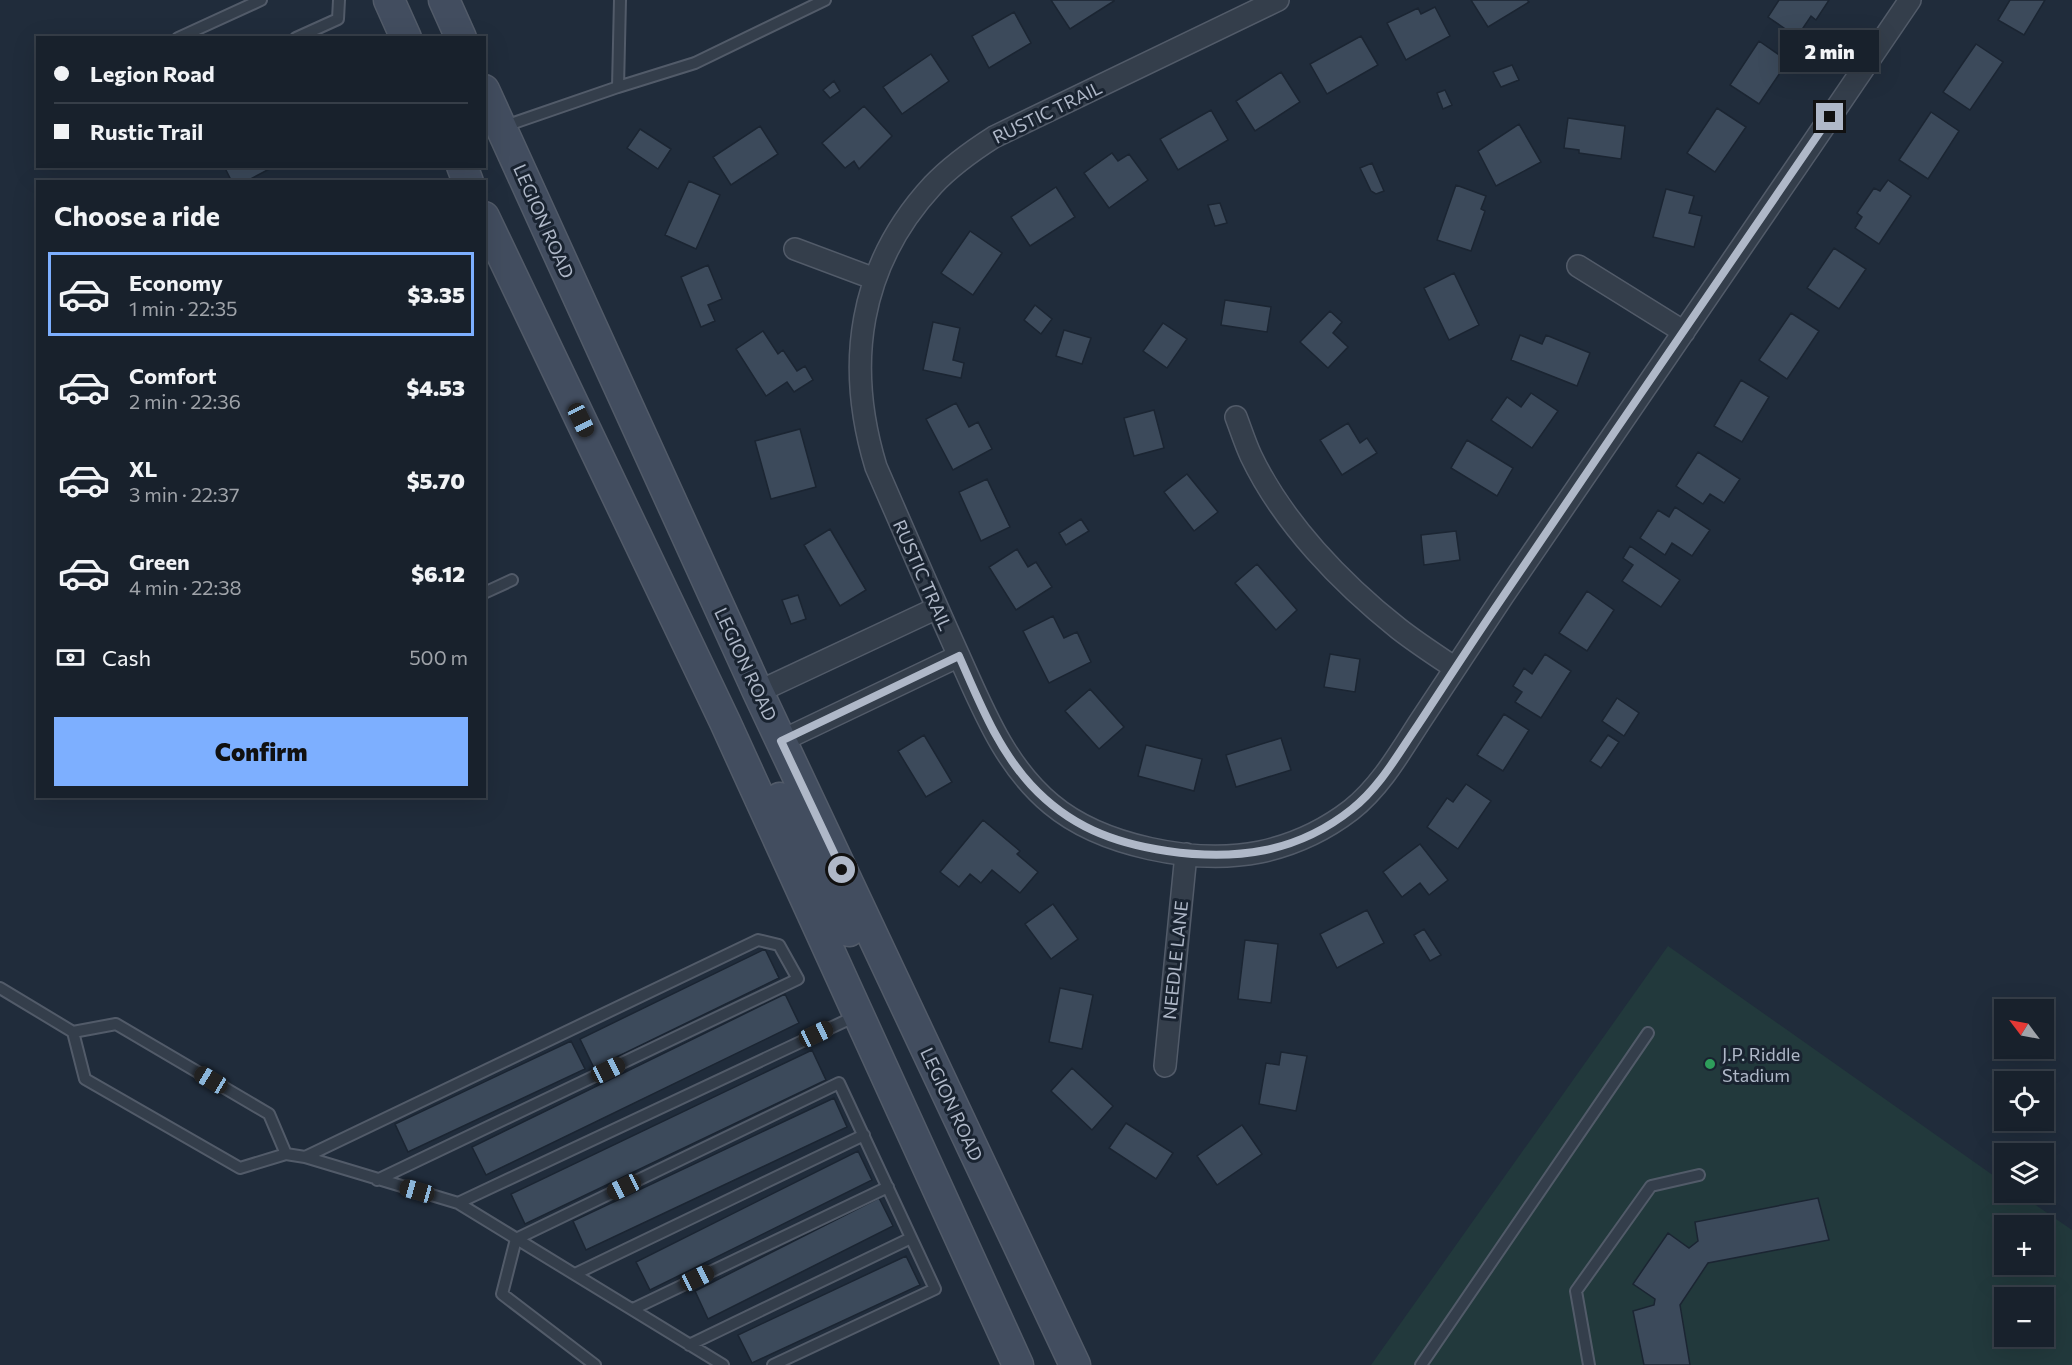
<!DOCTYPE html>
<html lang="en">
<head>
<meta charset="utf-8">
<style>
  :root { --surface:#18212c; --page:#212934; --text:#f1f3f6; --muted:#9fa3a9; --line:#363e48; --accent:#7dafff }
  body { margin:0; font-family:Commissioner,sans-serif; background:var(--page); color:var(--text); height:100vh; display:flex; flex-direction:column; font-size:22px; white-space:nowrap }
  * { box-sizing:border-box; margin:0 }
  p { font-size:20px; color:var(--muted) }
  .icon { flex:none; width:33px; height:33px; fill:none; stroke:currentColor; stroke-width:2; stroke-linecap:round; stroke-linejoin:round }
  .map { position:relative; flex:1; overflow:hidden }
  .panel { position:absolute; left:36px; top:180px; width:450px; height:618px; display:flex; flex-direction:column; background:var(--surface); border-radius:0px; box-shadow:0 6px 24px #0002,0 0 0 2px var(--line) }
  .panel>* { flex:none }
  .banner { position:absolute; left:36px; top:36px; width:450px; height:132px; border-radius:0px; box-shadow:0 6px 24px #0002,0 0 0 2px var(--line); display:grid; align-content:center; height:132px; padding:0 18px; background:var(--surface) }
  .needle { width:39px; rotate:302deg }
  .fabs { position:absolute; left:1994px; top:999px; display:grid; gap:12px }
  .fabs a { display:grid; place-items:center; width:60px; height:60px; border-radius:0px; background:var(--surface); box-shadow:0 6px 24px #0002,0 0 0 2px var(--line); font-size:30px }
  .end { position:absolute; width:27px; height:27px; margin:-14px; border:8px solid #afb8c8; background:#111; box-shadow:0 0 0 3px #111 }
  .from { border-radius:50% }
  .bubble { position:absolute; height:42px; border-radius:0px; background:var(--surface); box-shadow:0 6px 24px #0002,0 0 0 2px var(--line); font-size:20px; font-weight:800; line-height:42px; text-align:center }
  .car { position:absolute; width:18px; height:36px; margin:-18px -9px; border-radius:8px; box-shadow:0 0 4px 2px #0007; background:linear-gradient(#222 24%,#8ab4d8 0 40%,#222 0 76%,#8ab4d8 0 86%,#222 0) }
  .banner b { display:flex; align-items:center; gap:21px; height:57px; font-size:22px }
  .banner b+b { border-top:2px solid var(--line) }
  .banner i { width:15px; height:15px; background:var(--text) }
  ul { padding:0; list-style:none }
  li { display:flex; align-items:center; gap:18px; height:84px; margin:0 12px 9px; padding:0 6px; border:3px solid transparent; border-radius:0px }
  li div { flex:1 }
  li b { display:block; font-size:22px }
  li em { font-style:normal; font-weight:800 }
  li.active { border-color:var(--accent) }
  li>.icon { width:54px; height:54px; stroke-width:1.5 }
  h2 { padding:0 18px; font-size:27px; line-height:72px }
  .pay { display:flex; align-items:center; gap:15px; height:66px; padding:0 18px; font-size:22px }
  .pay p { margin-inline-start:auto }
  .primary-button { display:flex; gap:12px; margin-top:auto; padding:12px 18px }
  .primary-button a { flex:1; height:69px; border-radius:0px; background:var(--accent); color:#111; font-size:24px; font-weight:800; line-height:69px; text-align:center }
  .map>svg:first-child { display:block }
  .green { fill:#22393c; fill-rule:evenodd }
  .building { fill:#3c4a5b; stroke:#1b2532; stroke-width:1.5 }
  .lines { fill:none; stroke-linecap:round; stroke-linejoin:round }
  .lane-casing { stroke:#525b69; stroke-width:14 }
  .street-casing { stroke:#525b69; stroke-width:24 }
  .secondary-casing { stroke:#525b69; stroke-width:33 }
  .lane { stroke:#343e4b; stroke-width:10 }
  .street { stroke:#343e4b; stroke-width:21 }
  .secondary { stroke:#424d5f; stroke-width:30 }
  .route { stroke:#afb8c8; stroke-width:8 }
  .leisure-dot { fill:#2e9e5b; stroke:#192330; stroke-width:2 }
  .labels { text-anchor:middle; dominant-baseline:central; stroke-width:6; stroke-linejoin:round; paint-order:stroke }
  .street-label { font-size:18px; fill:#afb8c8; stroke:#192330 }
  .poi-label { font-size:18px; fill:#afb8c8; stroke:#192330; text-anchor:start }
</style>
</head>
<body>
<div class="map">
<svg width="2072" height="1365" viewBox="0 0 2072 1365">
  <rect width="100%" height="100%" fill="#202c3b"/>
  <path class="green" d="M1668 946 2004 1183V1192L2018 1193 2072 1230V1365H1371ZM2004 1226H2043V1264H2004ZM2004 1298H2043V1336H2004Z"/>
  <path class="building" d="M1051 0H1114V1L1070 29Z
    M1471 0H1527L1529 2 1488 27Z
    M1779 0H1829L1816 20 1811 16 1797 37 1768 17Z
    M2010 0H2045L2024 35 1998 20Z
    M1435 7 1450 36 1406 60 1387 23 1418 8 1421 14Z
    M1014 12 1031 43 989 68 972 36Z
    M1361 36 1378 65 1327 94 1310 64Z
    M1759 41 1788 61 1759 104 1730 85Z
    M1976 44 2003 62 1970 110 1943 92Z
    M931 54 949 81 902 114 883 87Z
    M1512 65 1519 80 1501 87 1493 72Z
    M1281 72 1300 102 1255 131 1236 101Z
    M834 81 840 91 830 98 823 90Z
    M1445 90 1452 105 1443 109 1437 93Z
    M864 106 892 136 859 169 854 161 845 168 822 143Z
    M1717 108 1746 127 1715 172 1687 153Z
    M1211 110 1228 140 1178 170 1160 139Z
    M1931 112 1959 131 1928 179 1899 160Z
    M1568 118 1625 126 1621 159 1579 153V150L1564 148Z
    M1519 124 1541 162 1496 186 1478 151Z
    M760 126 778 154 731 185 713 157Z
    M640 129 671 149 658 169 627 148Z
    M1112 153 1118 161 1129 154 1148 180 1109 208 1084 173Z
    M1372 163 1384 191 1376 194 1371 191 1360 168Z
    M224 166H275L245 182H232Z
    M1888 180 1911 196 1879 244 1855 228 1862 217 1857 213 1874 188 1880 191Z
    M689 181 720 195 696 249 665 235Z
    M1456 185 1486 196 1481 209 1485 211 1471 251 1437 240Z
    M1056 187 1075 217 1030 246 1011 217Z
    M1666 189 1694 196 1689 213 1702 216 1694 247 1653 237Z
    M1220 203 1227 223 1215 226 1208 205Z
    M970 231 1002 253 973 295 941 273Z
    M1834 248 1866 269 1839 309 1807 288Z
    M708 265 722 299 708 305 715 321 701 327 681 277Z
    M1454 273 1479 325 1449 340 1424 288Z
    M1225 300 1271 307 1267 332 1221 325Z
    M1035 305 1052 319 1041 334 1024 320Z
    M1330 311 1342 322 1333 333 1348 347 1328 368 1300 342Z
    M1791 313 1819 331 1787 379 1759 360Z
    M933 322 960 328 953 360 964 363 961 378 923 370Z
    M1163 323 1187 339 1167 368 1143 351Z
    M1064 330 1091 338 1082 364 1056 356Z
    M763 331 778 354 783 350 797 371 805 366 813 380 794 392 787 382 766 396 736 349Z
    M1520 335 1542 344 1546 335 1590 353 1577 386 1511 360Z
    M1741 380 1769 397 1742 442 1714 426Z
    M1531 393 1558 411 1532 448 1491 420 1507 397 1521 407Z
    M956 403 969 427 978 422 992 449 953 470 926 419Z
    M1154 410 1164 448 1134 456 1124 418Z
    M1348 423 1360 443 1367 438 1377 453 1342 475 1320 440Z
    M800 429 816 487 771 499 755 441Z
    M1467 440 1513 468 1497 496 1451 468Z
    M1698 452 1740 479 1724 503 1710 494 1703 504 1676 486Z
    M1187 474 1218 512 1194 531 1164 492Z
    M987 479 1010 527 981 541 959 492Z
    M1675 507 1710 530 1692 556 1672 543 1665 555 1640 538 1658 510 1669 517Z
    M1081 519 1089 531 1066 545 1059 533Z
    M830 529 866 590 840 606 804 545Z
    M1456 531 1460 560 1424 565 1421 535Z
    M1630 546 1680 580 1661 607 1622 581 1633 565 1623 558Z
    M1017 549 1028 567 1036 562 1052 587 1016 610 989 567Z
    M1257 564 1297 610 1276 630 1235 583Z
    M1587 591 1614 610 1587 651 1559 633Z
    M798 595 806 619 791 624 782 600Z
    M1053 616 1064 638 1077 632 1091 662 1049 683 1023 631Z
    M1330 654 1360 659 1355 692 1324 687Z
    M1545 654 1571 671 1541 718 1515 702 1522 692 1513 686 1524 668 1532 674Z
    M1090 689 1124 727 1099 749 1065 711Z
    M1617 698 1639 713 1624 736 1602 721Z
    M1504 714 1529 730 1503 771 1477 755Z
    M924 735 952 782 926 797 898 751Z
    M1608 735 1619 742 1601 768 1590 761Z
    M1281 738 1291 770 1236 787 1226 755Z
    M1146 745 1202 759 1194 791 1138 776Z
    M1466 784 1491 801 1458 849 1427 827 1447 798 1453 802Z
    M983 820 1020 851 1017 854 1038 872 1020 893 992 870 981 883 970 874 959 887 940 872Z
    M1420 844 1448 880 1429 895 1420 883 1402 897 1383 872Z
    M1053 904 1078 939 1051 959 1025 924Z
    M1367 910 1384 943 1337 968 1320 934Z
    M1424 929 1441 955 1430 961 1414 935Z
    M1245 940 1278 944 1271 1003 1238 999Z
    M765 949 779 978 594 1068 580 1039Z
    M1060 988 1093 995 1082 1049 1049 1042Z
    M785 994 799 1023 486 1175 472 1147Z
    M571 1041 585 1069 408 1152 395 1124Z
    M812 1050 826 1080 525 1224 511 1194Z
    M1281 1052 1307 1056 1296 1111 1259 1104 1266 1063 1279 1065Z
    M1072 1068 1113 1106 1092 1130 1051 1091Z
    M834 1098 847 1127 586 1250 573 1221Z
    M1126 1123 1173 1153 1156 1179 1109 1148Z
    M1242 1125 1262 1154 1217 1185 1197 1156Z
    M858 1151 872 1180 650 1290 636 1262Z
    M879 1198 893 1226 708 1319 695 1291Z
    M1818 1198 1829 1240 1708 1263 1680 1305 1690 1365H1644L1633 1311 1654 1305 1655 1299 1633 1284 1668 1233 1689 1248 1698 1241 1695 1222Z
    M906 1256 920 1285 752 1363 738 1335Z"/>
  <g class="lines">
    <g class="lane-casing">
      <path id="lane" d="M178 38 261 0
        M296 38 338 19 339 0
        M618 87 695 63 825 0
        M502 127 618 87 620 0
        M484 593 512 580
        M0 988 73 1032
        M286 1154 269 1114 116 1024 73 1032 85 1079 240 1168 286 1154 305 1157 458 1203
        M305 1157 758 940 779 945 798 979 377 1180
        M516 1239 839 1083 935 1289 773 1365
        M516 1239 502 1294 595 1365
        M575 1274 864 1135
        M633 1309 888 1187
        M689 1345 911 1238
        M723 1365 458 1203 858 1015
        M1421 1365 1648 1033
        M1589 1365 1576 1291 1651 1186 1699 1175"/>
    </g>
    <g class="street-casing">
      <path id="street" d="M1278 0 994 137C972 151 951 166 933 185 858 266 845 365 876 467 903 529 930 592 958 654 982 707 1004 765 1051 804 1101 846 1195 865 1260 852 1293 845 1325 830 1351 810 1380 787 1399 754 1419 723 1447 681 1475 638 1503 596 1639 397 1775 199 1910 0
        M795 249 875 279
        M1578 266 1684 332
        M1236 417C1241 430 1245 443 1251 456 1283 523 1341 583 1399 629 1417 643 1437 656 1455 668
        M758 692 937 608
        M781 741 959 656
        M1165 1066 1186 854"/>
    </g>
    <g class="secondary-casing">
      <path id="secondary" d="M389 0 406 38
        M444 0 461 38
        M484 90 758 692 1075 1365
        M462 166 468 182
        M484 217 725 722 1018 1365
        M780 798 849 931"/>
    </g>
    <use href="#lane" class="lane"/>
    <use href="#street" class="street"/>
    <use href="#secondary" class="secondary"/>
  </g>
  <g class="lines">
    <path class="route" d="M842 870 781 741 959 656C979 701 997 748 1031 785 1069 826 1113 843 1167 851 1235 861 1297 853 1352 809 1380 787 1398 754 1418 725 1445 684 1472 642 1500 601 1609 439 1720 278 1830 117"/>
  </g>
  <circle class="leisure-dot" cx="1710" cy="1064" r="6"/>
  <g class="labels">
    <g class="street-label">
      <text transform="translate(1047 112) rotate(-26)">RUSTIC TRAIL</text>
      <text transform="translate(544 221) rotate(66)">LEGION ROAD</text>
      <text transform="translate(923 575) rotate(66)">RUSTIC TRAIL</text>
      <text transform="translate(746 664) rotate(65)">LEGION ROAD</text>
      <text transform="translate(1175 960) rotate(-84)">NEEDLE LANE</text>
      <text transform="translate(952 1104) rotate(65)">LEGION ROAD</text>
    </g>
    <g class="poi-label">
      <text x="1722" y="1054">J.P. Riddle<tspan x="1722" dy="21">Stadium</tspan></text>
    </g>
  </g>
</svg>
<div class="fabs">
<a><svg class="needle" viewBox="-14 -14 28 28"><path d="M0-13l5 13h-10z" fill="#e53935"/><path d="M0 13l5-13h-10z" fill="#9fa3a9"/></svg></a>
<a><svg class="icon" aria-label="locate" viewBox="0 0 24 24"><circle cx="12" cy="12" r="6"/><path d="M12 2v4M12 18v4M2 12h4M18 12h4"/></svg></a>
<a><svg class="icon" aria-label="layers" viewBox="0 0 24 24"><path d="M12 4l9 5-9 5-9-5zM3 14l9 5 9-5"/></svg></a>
<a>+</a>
<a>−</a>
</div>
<i class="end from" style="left:842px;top:870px"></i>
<i class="end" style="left:1830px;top:117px"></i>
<div class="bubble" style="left:1780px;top:30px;width:99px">2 min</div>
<i class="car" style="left:581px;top:420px;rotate:154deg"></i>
<i class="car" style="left:816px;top:1034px;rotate:65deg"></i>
<i class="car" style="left:608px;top:1070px;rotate:64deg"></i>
<i class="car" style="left:211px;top:1080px;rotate:301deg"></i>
<i class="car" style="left:624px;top:1187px;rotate:244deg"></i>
<i class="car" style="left:417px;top:1191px;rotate:286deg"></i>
<i class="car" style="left:697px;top:1278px;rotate:64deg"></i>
<div class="banner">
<b><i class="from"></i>Legion Road</b>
<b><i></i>Rustic Trail</b>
</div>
<section class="panel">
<h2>Choose a ride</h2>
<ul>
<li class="active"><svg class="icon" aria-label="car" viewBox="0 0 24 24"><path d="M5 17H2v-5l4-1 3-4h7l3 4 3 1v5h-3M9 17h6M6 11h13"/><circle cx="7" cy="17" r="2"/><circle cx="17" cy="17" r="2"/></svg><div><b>Economy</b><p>1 min · 22:35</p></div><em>$3.35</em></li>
<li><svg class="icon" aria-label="car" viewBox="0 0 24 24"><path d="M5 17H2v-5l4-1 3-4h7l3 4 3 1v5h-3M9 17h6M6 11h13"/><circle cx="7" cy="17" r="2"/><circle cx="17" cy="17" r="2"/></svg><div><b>Comfort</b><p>2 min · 22:36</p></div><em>$4.53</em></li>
<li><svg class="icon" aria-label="car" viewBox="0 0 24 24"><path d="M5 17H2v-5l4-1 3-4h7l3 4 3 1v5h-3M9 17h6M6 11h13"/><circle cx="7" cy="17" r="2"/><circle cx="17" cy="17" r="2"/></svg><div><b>XL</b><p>3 min · 22:37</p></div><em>$5.70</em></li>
<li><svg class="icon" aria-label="car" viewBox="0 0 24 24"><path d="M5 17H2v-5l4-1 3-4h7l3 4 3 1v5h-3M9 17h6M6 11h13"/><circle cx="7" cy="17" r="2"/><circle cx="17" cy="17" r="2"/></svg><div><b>Green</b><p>4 min · 22:38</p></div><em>$6.12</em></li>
</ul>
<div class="pay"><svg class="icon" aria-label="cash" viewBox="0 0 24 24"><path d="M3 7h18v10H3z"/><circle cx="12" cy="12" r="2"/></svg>Cash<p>500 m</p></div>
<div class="primary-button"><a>Confirm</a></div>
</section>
</div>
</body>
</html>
